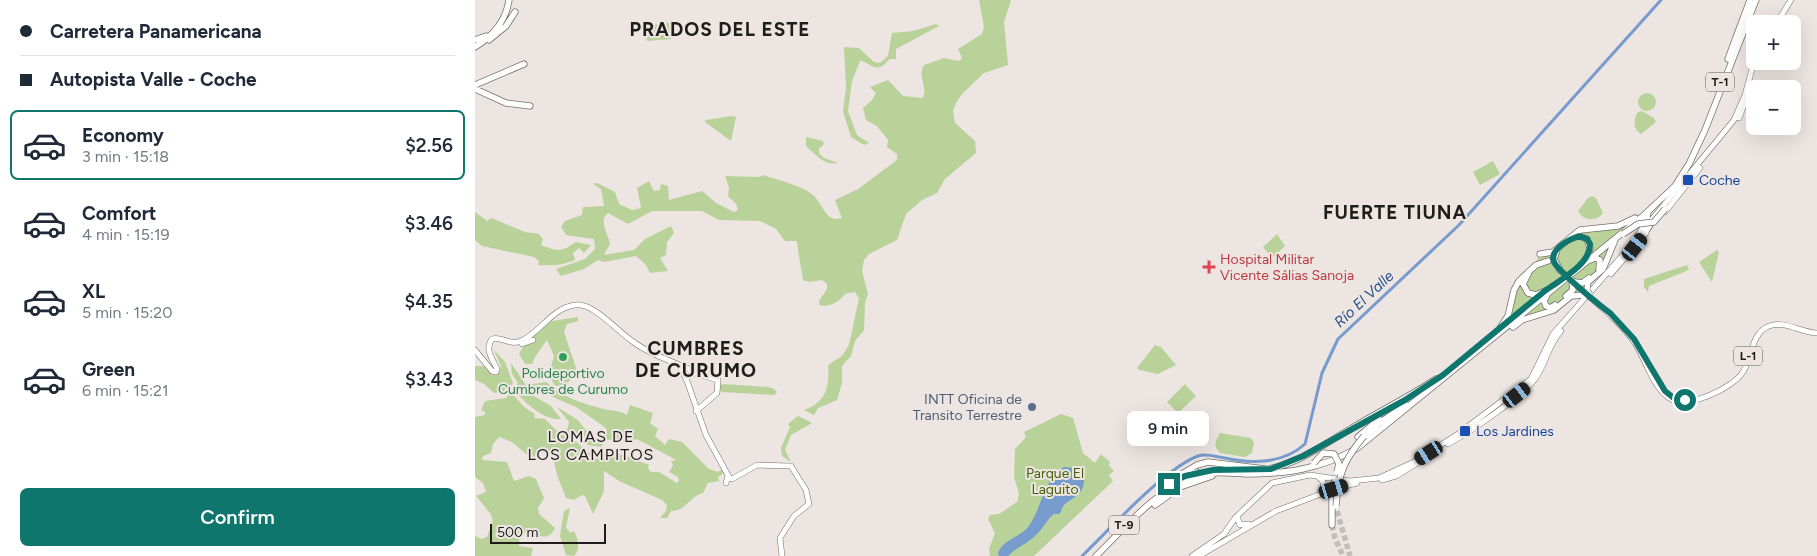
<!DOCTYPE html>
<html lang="en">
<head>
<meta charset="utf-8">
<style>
  :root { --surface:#fff; --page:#f6f6f7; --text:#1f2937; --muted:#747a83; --line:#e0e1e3; --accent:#0f766e }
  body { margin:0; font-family:Figtree,sans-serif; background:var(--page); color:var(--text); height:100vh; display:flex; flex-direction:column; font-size:19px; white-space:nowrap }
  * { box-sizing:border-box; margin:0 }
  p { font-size:16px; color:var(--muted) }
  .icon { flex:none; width:28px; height:28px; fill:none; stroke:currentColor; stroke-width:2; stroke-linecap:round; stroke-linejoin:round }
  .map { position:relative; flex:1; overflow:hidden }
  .panel { display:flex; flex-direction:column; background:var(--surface); width:475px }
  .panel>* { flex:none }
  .top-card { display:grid; align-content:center; height:110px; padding:0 20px; background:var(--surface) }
  .buttons { position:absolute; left:1271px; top:15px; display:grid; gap:10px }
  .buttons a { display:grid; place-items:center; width:55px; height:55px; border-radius:8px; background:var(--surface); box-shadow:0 5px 20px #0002; font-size:25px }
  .scale { position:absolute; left:15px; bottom:12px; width:116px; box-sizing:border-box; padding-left:5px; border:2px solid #1f1c1b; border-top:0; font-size:14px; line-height:18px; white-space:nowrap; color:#1f1c1b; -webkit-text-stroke:4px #ece5e1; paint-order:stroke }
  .end { position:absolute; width:22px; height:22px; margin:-11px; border:6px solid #0f766e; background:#fff; box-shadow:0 0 0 2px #fff }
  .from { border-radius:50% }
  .bubble { position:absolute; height:35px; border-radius:8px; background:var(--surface); box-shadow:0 5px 20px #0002; font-size:16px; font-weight:600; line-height:35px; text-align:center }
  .car { position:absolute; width:15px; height:30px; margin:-15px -8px; border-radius:6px; box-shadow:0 0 4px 1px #0007; background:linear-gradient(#222 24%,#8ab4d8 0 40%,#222 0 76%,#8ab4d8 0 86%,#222 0) }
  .top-card b { display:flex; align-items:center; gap:18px; height:48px; font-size:19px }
  .top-card b+b { border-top:1px solid var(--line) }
  .top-card i { width:12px; height:12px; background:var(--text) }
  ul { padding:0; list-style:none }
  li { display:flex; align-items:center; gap:15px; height:70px; margin:0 10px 8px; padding:0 10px; border:2px solid transparent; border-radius:8px }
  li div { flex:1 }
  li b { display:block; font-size:19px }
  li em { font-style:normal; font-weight:600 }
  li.selected { border-color:var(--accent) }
  li>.icon { width:45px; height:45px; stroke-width:1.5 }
  .cta { display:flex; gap:10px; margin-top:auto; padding:10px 20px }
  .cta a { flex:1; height:58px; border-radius:8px; background:var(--accent); color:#fff; font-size:20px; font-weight:600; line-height:58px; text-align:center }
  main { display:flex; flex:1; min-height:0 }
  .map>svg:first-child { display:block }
  .green { fill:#b9d299 }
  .water { fill:#779bcd }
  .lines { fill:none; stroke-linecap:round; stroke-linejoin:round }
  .river { stroke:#779bcd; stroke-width:3 }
  .highway-tunnel { stroke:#c3bdb9; stroke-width:5.5; stroke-dasharray:5.5 3; stroke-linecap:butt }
  .major-casing { stroke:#756f6b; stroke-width:6 }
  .highway-casing { stroke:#756f6b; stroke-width:7 }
  .major { stroke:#fff; stroke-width:5 }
  .highway { stroke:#fff; stroke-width:5.5 }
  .major-bridge-casing { stroke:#756f6b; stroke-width:6; stroke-linecap:butt }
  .highway-bridge-casing { stroke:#756f6b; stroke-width:7; stroke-linecap:butt }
  .major-bridge { stroke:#fff; stroke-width:5 }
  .highway-bridge { stroke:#fff; stroke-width:5.5 }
  .route { stroke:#0f766e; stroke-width:6 }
  .transit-dot { fill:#1a4fb4; stroke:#ece5e1; stroke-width:2 }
  .health-dot { fill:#e0444e; stroke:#ece5e1; stroke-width:2 }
  .leisure-dot { fill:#2e9e5b; stroke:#ece5e1; stroke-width:2 }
  .service-dot { fill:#5c6f8a; stroke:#ece5e1; stroke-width:2 }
  .labels { text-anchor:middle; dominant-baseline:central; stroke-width:4; stroke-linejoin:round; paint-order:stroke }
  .shield { fill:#ece5e1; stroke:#5c5856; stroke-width:1 }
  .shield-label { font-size:12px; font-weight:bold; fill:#1f1c1b }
  .transit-label { font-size:14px; fill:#164399; stroke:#ece5e1; text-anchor:start }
  .health-label { font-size:14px; fill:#be3a42; stroke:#ece5e1; text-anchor:start }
  .leisure-label { font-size:14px; fill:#27864d; stroke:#ece5e1 }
  .service-label { font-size:14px; fill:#4e5e75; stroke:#ece5e1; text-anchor:end }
  .park-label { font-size:14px; fill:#446108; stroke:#ece5e1 }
  .water-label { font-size:15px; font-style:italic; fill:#23508e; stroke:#ece5e1 }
  .quarter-label { font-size:16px; letter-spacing:1px; fill:#1f1c1b; stroke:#ece5e1 }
  .district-label { font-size:19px; font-weight:bold; letter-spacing:1px; fill:#1f1c1b; stroke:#ece5e1 }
</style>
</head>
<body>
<main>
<section class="panel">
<div class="top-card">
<b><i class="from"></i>Carretera Panamericana</b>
<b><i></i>Autopista Valle - Coche</b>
</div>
<ul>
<li class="selected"><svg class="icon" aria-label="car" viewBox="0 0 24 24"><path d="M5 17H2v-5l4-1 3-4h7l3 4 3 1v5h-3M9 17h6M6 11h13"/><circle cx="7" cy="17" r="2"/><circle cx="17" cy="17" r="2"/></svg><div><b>Economy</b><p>3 min · 15:18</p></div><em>$2.56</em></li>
<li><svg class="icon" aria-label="car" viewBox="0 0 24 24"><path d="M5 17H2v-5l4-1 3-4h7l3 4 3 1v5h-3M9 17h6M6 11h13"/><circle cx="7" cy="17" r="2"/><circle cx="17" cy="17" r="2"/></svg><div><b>Comfort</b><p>4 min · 15:19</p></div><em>$3.46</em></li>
<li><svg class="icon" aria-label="car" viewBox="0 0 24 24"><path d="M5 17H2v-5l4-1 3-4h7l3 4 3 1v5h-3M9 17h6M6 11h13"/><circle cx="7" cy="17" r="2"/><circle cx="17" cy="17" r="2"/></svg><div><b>XL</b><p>5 min · 15:20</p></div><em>$4.35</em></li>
<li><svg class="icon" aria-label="car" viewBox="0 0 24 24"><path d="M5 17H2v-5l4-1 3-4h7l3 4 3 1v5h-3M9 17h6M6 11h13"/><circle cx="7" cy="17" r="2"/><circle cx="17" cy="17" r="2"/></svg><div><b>Green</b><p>6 min · 15:21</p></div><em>$3.43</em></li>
</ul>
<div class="cta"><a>Confirm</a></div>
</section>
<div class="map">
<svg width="1342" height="556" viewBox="0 0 1342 556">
  <rect width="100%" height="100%" fill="#ece5e1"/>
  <path class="green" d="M504 0H536L529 22 533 65 509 73 487 94 481 103 478 111 480 123 500 141 501 153 470 179 462 193 447 200 431 214 422 240 394 254 389 260 387 271 393 294 390 303 389 330 380 341 376 356 367 366V383L362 400 343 408 339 415 329 410C351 402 355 387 353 365L367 356 374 345 384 298 380 292 370 294C365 301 354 308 344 305V301L352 289V284L347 280 335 282 328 280C326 266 323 254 322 241H310L301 229 285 221 244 220 227 211H177L153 224 133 213C123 221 133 233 135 244L129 255 159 250 170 239 196 226 199 233 192 242 191 255 185 258 193 271 175 273 171 265 161 256 129 262 123 260 109 269 86 276 81 269 110 259 120 249 119 239 91 235 86 227 90 221 107 215 108 207 129 206 126 189 118 184 122 183 140 192 144 204 157 210 166 208 162 188 174 181 179 191 185 190 186 184 193 186 194 200 227 191 241 203 259 212 263 210 261 204 253 196 254 188 250 176 284 177 288 175C300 179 331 187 339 196 348 205 351 223 367 218L360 200 383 189 422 160V154L412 147 413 140 402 126 391 120 388 108 397 100 401 93 395 87 413 80 428 96 448 98C453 86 442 77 449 65L469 58 484 61 487 58 483 49 507 34 509 27Z
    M194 23 196 39 172 41 170 26Z
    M461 24 464 26 421 49V59H415C411 61 410 66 405 67 398 70 392 61 385 61L377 81 373 111 382 135 394 143 389 145 376 137 368 111 371 88 369 47 384 48 399 62 405 63 413 56 417 33 438 31Z
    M1163 102a9 9 0 1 1 18 0a9 9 0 1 1-18 0Z
    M1167 111 1179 118 1181 122 1166 134C1158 129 1158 120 1163 112Z
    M257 116 261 117 256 141 230 122 231 120Z
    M331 137 348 141 349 144 344 149V153L349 158 363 163C350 166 341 155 331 146Z
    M1018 161 1025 174 1005 185 998 172Z
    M1117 196 1121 198 1128 213C1122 222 1108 221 1103 211L1113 198Z
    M0 212 12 221 16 218 50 232 64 234 68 239 66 245C84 252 86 252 101 242L116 245 109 253 104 248 98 253 100 260C88 265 77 266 63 265L64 261 59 257 7 246 0 240Z
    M1160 218 1023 331C1032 318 1032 304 1038 290 1045 277 1059 270 1064 256L1073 253 1102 232 1136 227Z
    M802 234 810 246 797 258 788 247Z
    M1142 237C1128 268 1115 290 1084 306 1073 312 1060 314 1048 320 1038 325 1030 334 1019 339Z
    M1242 250 1244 252 1237 282 1224 262Z
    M1212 265 1214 270 1174 286 1173 292 1169 287V279Z
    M103 317V321L92 324 89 332 103 374 91 384 81 386C71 377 76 367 79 356L72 340 60 357 57 364H50L44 354 48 347 55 343 57 335 77 321Z
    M680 345 686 347 701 365 683 374 664 370 662 368Z
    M19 350 30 362 38 383 32 391 19 393 9 384 0 380V366H9L17 375 24 373 26 366Z
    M36 363 51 385 71 382C90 398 105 403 129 409 137 411 145 410 152 415L155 405 178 413 175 423 183 429 180 436 190 445 194 439 207 442 234 469 243 472 247 469 249 473 243 477 244 481 233 483 228 493C215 496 211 511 196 511L192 518H185L191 511 192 505 187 500 144 481 129 471V491L118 514 110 496 107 495 99 500 91 498 82 475 78 457 64 451 57 459 37 442 24 437 18 444 16 453 8 456 7 460 32 462 39 481 54 476 61 479 69 498 63 508 64 514 80 528C73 545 58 531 45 533L44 546 58 548 56 556H0V536L7 539 12 537 18 520 15 513 1 496 11 492 8 483 0 477V417L10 415V412L6 410 10 401 31 398 36 392 49 407 60 414 59 418 70 419 84 433 103 443 112 452 149 455 174 465 173 468 176 472H184L202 483 204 481 203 477 194 472 198 465 196 461 201 460 162 439C154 444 140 439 130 440L126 447 113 445 92 431 94 422 82 407 103 420 113 433 121 439 127 438 132 431 131 428 101 407 59 389 57 395 76 406 86 419C69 421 49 402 39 390L43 383 37 374Z
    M247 384 293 387 299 389 302 392 299 395 247 392 244 389Z
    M710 384 721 396 703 413 692 402Z
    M586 414 598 418 608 453 620 463 626 454 635 462 634 466 639 471 634 475 638 481 559 556H515L514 549 520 533 513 519 515 515 524 514 542 502 544 494 539 477 540 449 551 437 549 432Z
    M323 416 337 423 316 435 310 450 316 462 307 456 306 448 315 427 313 424Z
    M745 433 776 438 779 443 777 453 770 457 745 453C737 445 741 440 745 433Z
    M95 508 91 527 95 533 99 531C103 539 106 549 99 556L91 555 85 536 89 511Z"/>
  <path class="water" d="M589 467 600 468 609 477C610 493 601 496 590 504 586 507 588 510 584 514H579C572 519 569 527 563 533 554 543 542 547 533 556H524L523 553C527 540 546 537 554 526 568 505 568 480 589 467Z"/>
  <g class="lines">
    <path class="river" d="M607 556C634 530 690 468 723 456 731 453 741 457 750 458 776 464 808 464 830 444L847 373 863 339 984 225 1186 0"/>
    <path class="highway-tunnel" d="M862 511 875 556
      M857 525 860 538 868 556"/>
    <g class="major-casing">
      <path id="major" d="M1301 24 1316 0
        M1281 66 1283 61
        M1264 118 1277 84
        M1190 212 1225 168
        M1174 223 1259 120 1270 95 1280 58
        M1136 274 1171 233
        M1097 281 1113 296
        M1117 299C1133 313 1148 326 1160 343 1171 360 1177 386 1194 398 1212 410 1258 388 1268 372 1277 358 1276 333 1294 326 1310 320 1326 333 1342 333
        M47 344 58 340
        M0 350 17 371 21 372 22 369C18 359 9 350 17 339 27 336 35 346 46 341 66 332 77 308 100 305 118 302 142 331 157 341 173 353 193 360 212 368L219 373
        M206 369 212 381 231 435 254 477
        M217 372 243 380 242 393 221 411
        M973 444C996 431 1044 399 1060 379 1071 364 1073 345 1086 331
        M254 477 257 479 282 465 316 466 331 490 334 504 319 516 305 538 307 556
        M843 477 847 480 849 485 845 494
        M907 480 921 476 957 454
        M251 483 253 476
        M762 517 765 525 774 524
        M717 556 749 534 760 518 797 483 835 475 875 481 904 478 939 462 983 434 1056 379 1078 334 1163 238
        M724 556 801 511 859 489 882 483"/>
    </g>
    <g class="highway-casing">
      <path id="highway" d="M0 40 11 36
        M14 40 31 26 40 12
        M0 47C18 36 31 21 34 0
        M1253 59 1275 0
        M0 85 49 64
        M0 89 31 103 55 106
        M1169 234 1175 225 1172 217 1173 212
        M1095 239 1104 236 1112 239 1115 248 1112 258
        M1161 239 1169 226 1168 221
        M1082 250 1079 259 1085 270
        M1065 254 1078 252 1105 230 1143 226 1160 218
        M1115 260 1120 258 1125 260 1124 269
        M1053 274 1048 284 1053 293 1061 295 1070 291
        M1100 282 1107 283 1114 278
        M1112 290 1113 282 1128 269 1140 240
        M1072 295 1069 301 1071 306 1075 308 1080 305
        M1091 296 1098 290 1097 281
        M1038 327 1047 320 1079 310 1096 296 1109 295
        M1023 331 1033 316 1039 290 1044 281 1061 265 1073 261
        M889 436 904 423 931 405
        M883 437 904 419
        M786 470C819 467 849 444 877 428 905 411 934 397 961 379
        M705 475 722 465 733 462 790 469
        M692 486 702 479 722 472
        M857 494V525
        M680 505 705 487 737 476
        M621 556C651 527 681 489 722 476 738 471 754 473 771 474 811 474 845 469 881 449L1168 216 1200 186 1214 164 1230 130 1281 0"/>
    </g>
    <use href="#major" class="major"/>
    <use href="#highway" class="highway"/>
    <g class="major-bridge-casing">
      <path id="major-bridge" d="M1085 270 1097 280
        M1113 296 1117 299"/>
    </g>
    <g class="highway-bridge-casing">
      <path id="highway-bridge" d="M1148 234 1163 224 1179 222 1190 209
        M1112 290 1114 294
        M839 463 848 453 859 454 864 464 862 472
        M857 494 860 480
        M861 506C863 474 869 460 889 436"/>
    </g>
    <use href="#major-bridge" class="major-bridge"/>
    <use href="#highway-bridge" class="highway-bridge"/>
  </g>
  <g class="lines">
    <path class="route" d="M694 484 710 476 738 470 796 469 828 456 930 400 968 375 1071 290C1085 280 1116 264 1115 244L1112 239 1104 236C1095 239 1074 249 1079 262 1084 272 1124 305 1135 313L1159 339 1190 391 1200 399 1210 400"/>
  </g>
  <g class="transit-dot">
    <rect x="1207" y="174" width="12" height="12" rx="2.5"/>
    <rect x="984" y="425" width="12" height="12" rx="2.5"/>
  </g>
  <path class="health-dot" d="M731.5 259.5h5v5h5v5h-5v5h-5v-5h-5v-5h5z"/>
  <circle class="leisure-dot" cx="88" cy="357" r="5"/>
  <circle class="service-dot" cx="557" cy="407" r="5"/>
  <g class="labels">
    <g class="shield">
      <rect x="1231" y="72.5" width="28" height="19" rx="4"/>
      <rect x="1259" y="346.5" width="28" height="19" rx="4"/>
      <rect x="634" y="515.5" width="30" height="19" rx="4"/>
    </g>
    <g class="shield-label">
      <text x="1245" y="82">T-1</text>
      <text x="1273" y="356">L-1</text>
      <text x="649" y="525">T-9</text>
    </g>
    <g class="transit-label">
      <text x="1224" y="180">Coche</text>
      <text x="1001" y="431">Los Jardines</text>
    </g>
    <g class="health-label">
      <text x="745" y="259">Hospital Militar<tspan x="745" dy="16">Vicente Sálias Sanoja</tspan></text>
    </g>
    <g class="leisure-label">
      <text x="88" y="373">Polideportivo<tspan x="88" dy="16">Cumbres de Curumo</tspan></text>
    </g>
    <g class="service-label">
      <text x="547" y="399">INTT Oficina de<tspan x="547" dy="16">Transito Terrestre</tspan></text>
    </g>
    <g class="park-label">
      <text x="580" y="473">Parque El<tspan x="580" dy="16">Laguito</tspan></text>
    </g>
    <g class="water-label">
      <text transform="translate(889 299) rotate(-43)">Río El Valle</text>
    </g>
    <g class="quarter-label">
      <text x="116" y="436">LOMAS DE<tspan x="116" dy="18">LOS CAMPITOS</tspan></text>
    </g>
    <g class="district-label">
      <text x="245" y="29">PRADOS DEL ESTE</text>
      <text x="920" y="212">FUERTE TIUNA</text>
      <text x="221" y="348">CUMBRES<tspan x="221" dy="22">DE CURUMO</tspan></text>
    </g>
  </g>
</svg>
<div class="buttons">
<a>+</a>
<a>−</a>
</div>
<div class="scale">500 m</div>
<i class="end from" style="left:1210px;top:400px"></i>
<i class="end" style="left:694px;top:484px"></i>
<div class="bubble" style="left:652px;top:411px;width:82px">9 min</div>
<i class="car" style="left:1160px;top:247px;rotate:38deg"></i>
<i class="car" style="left:1042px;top:395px;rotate:52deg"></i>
<i class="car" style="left:954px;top:453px;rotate:238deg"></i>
<i class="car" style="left:859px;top:489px;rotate:73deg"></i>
</div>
</main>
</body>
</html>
